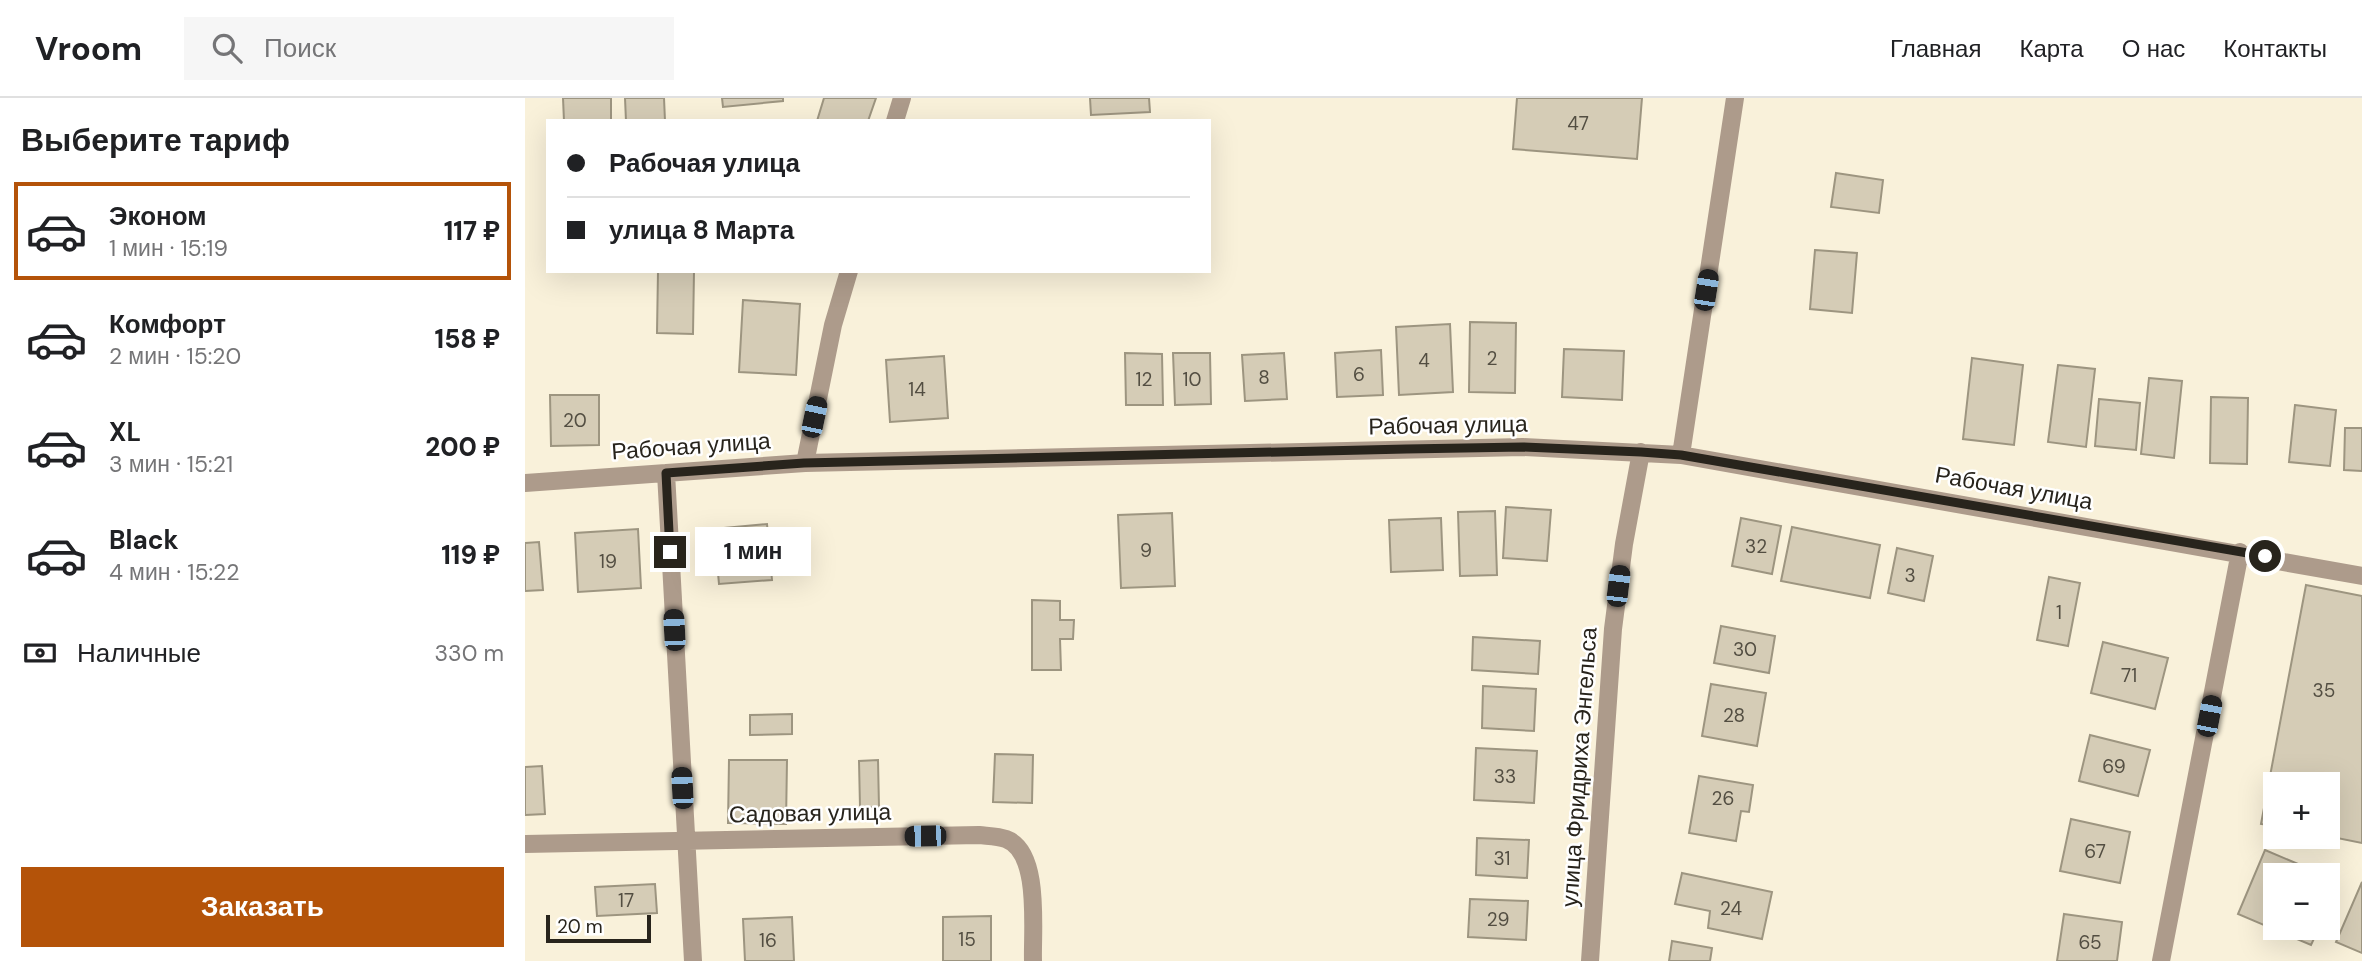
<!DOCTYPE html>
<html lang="ru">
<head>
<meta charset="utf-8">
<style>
  :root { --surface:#fff; --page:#f6f6f6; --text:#202124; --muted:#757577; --line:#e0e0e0; --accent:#b45309 }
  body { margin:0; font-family:"DM Sans",sans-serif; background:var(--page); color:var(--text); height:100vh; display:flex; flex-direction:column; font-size:26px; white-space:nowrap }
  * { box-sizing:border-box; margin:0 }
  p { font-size:23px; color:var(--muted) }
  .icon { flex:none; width:38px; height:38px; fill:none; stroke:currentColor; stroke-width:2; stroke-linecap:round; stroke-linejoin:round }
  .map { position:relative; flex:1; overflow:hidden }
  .details { display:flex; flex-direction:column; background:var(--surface); width:525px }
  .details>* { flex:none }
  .hud { position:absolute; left:21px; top:21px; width:665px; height:154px; border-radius:0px; box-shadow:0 7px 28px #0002; display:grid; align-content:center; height:154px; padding:0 21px; background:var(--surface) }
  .buttons { position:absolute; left:1738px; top:674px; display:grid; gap:14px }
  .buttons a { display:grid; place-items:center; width:77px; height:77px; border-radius:0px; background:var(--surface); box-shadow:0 7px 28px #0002; font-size:35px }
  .scale { position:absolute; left:21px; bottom:18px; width:105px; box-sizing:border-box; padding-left:7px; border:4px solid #28241c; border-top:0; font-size:19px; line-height:24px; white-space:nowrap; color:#28241c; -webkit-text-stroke:5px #fff; paint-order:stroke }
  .end { position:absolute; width:32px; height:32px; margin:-16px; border:9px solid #28241c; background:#fff; box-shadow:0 0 0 4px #fff }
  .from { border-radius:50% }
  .bubble { position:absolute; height:49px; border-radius:0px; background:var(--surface); box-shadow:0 7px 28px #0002; font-size:23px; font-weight:800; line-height:49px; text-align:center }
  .car { position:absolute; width:21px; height:42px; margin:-21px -10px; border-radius:9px; box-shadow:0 0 5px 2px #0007; background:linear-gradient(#222 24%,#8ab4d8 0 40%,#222 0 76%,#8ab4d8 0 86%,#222 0) }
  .hud b { display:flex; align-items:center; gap:24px; height:66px; font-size:26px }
  .hud b+b { border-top:2px solid var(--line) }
  .hud i { width:18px; height:18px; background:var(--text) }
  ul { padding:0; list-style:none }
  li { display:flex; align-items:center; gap:21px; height:98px; margin:0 14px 10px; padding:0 7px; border:4px solid transparent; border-radius:0px }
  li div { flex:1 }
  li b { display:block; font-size:26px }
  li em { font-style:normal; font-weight:800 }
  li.current { border-color:var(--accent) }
  li>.icon { width:63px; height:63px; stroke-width:1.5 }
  h2 { padding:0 21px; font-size:32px; line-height:84px }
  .pay { display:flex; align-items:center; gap:18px; height:77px; padding:0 21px; font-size:26px }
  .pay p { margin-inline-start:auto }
  .primary-button { display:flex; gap:14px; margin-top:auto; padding:14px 21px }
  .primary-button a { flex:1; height:80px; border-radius:0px; background:var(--accent); color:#fff; font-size:28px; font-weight:800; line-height:80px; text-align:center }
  header { display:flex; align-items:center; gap:42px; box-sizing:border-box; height:98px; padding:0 35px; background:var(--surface); border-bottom:2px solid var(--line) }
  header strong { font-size:33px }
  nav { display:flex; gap:38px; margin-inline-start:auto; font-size:24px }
  .search { width:490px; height:63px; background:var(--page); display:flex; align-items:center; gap:18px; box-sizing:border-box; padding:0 24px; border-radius:0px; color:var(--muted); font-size:26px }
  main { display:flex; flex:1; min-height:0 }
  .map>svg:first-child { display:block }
  .building { fill:#d5ccb6; stroke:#9d9580; stroke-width:2 }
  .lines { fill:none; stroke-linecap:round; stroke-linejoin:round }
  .minor { stroke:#ad9b8b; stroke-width:18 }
  .route { stroke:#28241c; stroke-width:9 }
  .labels { text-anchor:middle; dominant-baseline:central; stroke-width:5; stroke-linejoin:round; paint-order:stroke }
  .number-label { font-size:19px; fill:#534e42 }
  .street-label { font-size:23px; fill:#28241c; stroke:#fff }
</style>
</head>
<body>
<header>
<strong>Vroom</strong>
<div class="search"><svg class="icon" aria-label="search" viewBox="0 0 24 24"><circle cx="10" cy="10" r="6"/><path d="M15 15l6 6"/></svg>Поиск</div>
<nav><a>Главная</a><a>Карта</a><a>О нас</a><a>Контакты</a></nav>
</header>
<main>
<section class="details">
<h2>Выберите тариф</h2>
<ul>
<li class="current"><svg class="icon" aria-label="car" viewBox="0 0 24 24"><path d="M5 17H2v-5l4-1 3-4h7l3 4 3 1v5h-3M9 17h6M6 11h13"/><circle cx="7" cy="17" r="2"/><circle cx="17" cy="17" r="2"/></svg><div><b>Эконом</b><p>1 мин · 15:19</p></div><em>117 ₽</em></li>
<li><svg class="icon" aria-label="car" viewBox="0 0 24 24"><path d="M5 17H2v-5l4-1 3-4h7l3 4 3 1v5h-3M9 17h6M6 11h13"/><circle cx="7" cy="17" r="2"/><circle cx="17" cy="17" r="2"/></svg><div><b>Комфорт</b><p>2 мин · 15:20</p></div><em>158 ₽</em></li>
<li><svg class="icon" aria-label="car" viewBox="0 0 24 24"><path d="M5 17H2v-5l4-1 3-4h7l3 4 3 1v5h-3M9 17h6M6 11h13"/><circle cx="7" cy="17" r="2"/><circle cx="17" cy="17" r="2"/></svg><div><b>XL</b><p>3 мин · 15:21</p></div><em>200 ₽</em></li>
<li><svg class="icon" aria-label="car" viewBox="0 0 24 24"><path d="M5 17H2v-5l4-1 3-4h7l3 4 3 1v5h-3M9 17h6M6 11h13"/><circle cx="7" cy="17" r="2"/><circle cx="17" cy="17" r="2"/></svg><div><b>Black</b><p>4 мин · 15:22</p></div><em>119 ₽</em></li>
</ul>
<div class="pay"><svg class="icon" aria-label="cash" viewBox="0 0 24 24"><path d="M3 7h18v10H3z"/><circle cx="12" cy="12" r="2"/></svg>Наличные<p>330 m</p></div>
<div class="primary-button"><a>Заказать</a></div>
</section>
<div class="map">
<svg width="1837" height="863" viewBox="0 0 1837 863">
  <rect width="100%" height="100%" fill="#f9f1da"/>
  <path class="building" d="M38 0H86V23H39Z
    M100 0H139L140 23H101Z
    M197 0H258V3L198 9Z
    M299 0H351L343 23H292Z
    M565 0H624L625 14 566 17Z
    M992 0H1117L1112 61 988 51Z
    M1311 75 1358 82 1354 115 1306 109Z
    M1290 152 1332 155 1327 215 1285 211Z
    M133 173H169L168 236 132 235Z
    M218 202 275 206 271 277 214 274Z
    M945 224 991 225 990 295 944 294Z
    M925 226 928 294 874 297 871 229Z
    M1039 251 1099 253 1097 302 1037 299Z
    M856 252 858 297 812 299 810 255Z
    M600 255 637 256 638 307H601Z
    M648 255H685L686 306 650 307Z
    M759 255 762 301 720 303 717 257Z
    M419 258 423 320 365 324 361 262Z
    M1447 260 1498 267 1489 347 1438 341Z
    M1533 267 1570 271 1561 349 1523 344Z
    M1624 280 1657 283 1649 360 1616 356Z
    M25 297H74V347L26 348Z
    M1686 299 1723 300 1722 366 1685 365Z
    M1574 301 1615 305 1611 352 1570 348Z
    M1770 307 1811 312 1805 368 1764 364Z
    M1820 330H1837V373L1819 372Z
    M981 409 1026 412 1022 463 978 460Z
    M970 413 972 477 935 478 933 414Z
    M647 415 650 488 596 490 593 417Z
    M916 420 918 472 866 474 864 422Z
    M1216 420 1256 428 1247 476 1207 468Z
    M242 426 247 482 194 486 189 431Z
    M1267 429 1355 447 1345 500 1256 483Z
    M113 431 116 490 53 494 50 435Z
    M14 444 18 492 0 493V445Z
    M1372 450 1408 458 1399 503 1363 495Z
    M1524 479 1555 485 1543 548 1512 542Z
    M1781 487 1837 498V745L1802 738V686H1750V728L1736 726Z
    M507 502 535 503V522H549L548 541H535L536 572H507Z
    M1196 528 1250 538 1244 575 1189 565Z
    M948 539 1015 543 1013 576 947 572Z
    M1578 544 1643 560 1630 611 1566 595Z
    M1186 586 1241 595 1232 648 1177 638Z
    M958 588 1011 591 1009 633 957 630Z
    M267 616V636L225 637V617Z
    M1565 637 1625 652 1613 698 1554 683Z
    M951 650 1012 653 1009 705 949 702Z
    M470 656 508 657 507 705 468 704Z
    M204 662H262L261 726 203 725Z
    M353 662 354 709H335L334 663Z
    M17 668 20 716 0 717V669Z
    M1174 678 1228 687 1224 714 1216 713 1211 743 1164 735Z
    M1546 721 1605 734 1595 785 1535 773Z
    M952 740 1004 742 1002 780 951 777Z
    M1740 752 1799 777H1750V830H1794L1786 847 1713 816Z
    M1157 775 1247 794 1237 841 1183 830 1185 813 1150 806Z
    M1802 779 1813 783 1802 809Z
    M1837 784V855L1811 844Z
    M130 786 132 815 72 818 70 789Z
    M945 801 1003 803 1001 842 943 839Z
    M1539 816 1597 824 1592 863H1532Z
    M466 818V863H418V819Z
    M267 819 269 863H220L218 821Z
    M1147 843 1187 850 1185 863H1144Z"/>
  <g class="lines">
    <path class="minor" d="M370 23 377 0
      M1156 357 1210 0
      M280 365 308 227 324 173
      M141 375 168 863
      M0 385 280 365 998 349 1156 357 1837 478
      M0 746 454 737C462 738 473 738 481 741 516 754 507 832 508 863
      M1065 863 1088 531 1099 446 1116 354
      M1636 863 1715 454"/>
  </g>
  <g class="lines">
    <path class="route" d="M145 454 141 375 279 365 881 351 998 349 1116 354 1156 357 1740 458"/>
  </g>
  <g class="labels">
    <g class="number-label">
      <text x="1053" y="25">47</text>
      <text x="967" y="260">2</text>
      <text x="899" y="262">4</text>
      <text x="834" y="276">6</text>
      <text x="739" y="279">8</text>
      <text x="619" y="281">12</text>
      <text x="667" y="281">10</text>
      <text x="392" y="291">14</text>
      <text x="50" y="322">20</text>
      <text x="1231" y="448">32</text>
      <text x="621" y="452">9</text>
      <text x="83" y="463">19</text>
      <text x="1385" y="477">3</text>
      <text x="1534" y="514">1</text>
      <text x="1220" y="551">30</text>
      <text x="1604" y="577">71</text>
      <text x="1799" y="592">35</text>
      <text x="1209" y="617">28</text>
      <text x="1589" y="668">69</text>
      <text x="980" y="678">33</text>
      <text x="1198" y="700">26</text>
      <text x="1570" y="753">67</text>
      <text x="977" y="760">31</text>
      <text x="101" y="802">17</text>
      <text x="1206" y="810">24</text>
      <text x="973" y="821">29</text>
      <text x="442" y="841">15</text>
      <text x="243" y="842">16</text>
      <text x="1565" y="844">65</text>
    </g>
    <g class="street-label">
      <text transform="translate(923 327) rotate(-1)">Рабочая улица</text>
      <text transform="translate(166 348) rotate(-4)">Рабочая улица</text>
      <text transform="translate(1489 390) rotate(10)">Рабочая улица</text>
      <text transform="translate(1054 669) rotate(-86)">улица Фридриха Энгельса</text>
      <text transform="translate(285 715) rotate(-1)">Садовая улица</text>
    </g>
  </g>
</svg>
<div class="buttons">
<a>+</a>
<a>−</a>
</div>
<div class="scale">20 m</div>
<i class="end from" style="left:1740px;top:458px"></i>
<i class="end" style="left:145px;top:454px"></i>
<div class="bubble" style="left:170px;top:429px;width:116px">1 мин</div>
<i class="car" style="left:1181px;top:192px;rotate:9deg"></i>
<i class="car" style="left:289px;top:319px;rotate:12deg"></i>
<i class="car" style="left:1093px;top:488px;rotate:7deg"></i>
<i class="car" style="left:149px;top:532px;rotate:357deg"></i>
<i class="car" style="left:1684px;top:618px;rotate:11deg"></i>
<i class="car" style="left:157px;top:690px;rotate:357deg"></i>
<i class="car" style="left:400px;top:738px;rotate:269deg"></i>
<div class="hud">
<b><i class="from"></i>Рабочая улица</b>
<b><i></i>улица 8 Марта</b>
</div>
</div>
</main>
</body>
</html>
